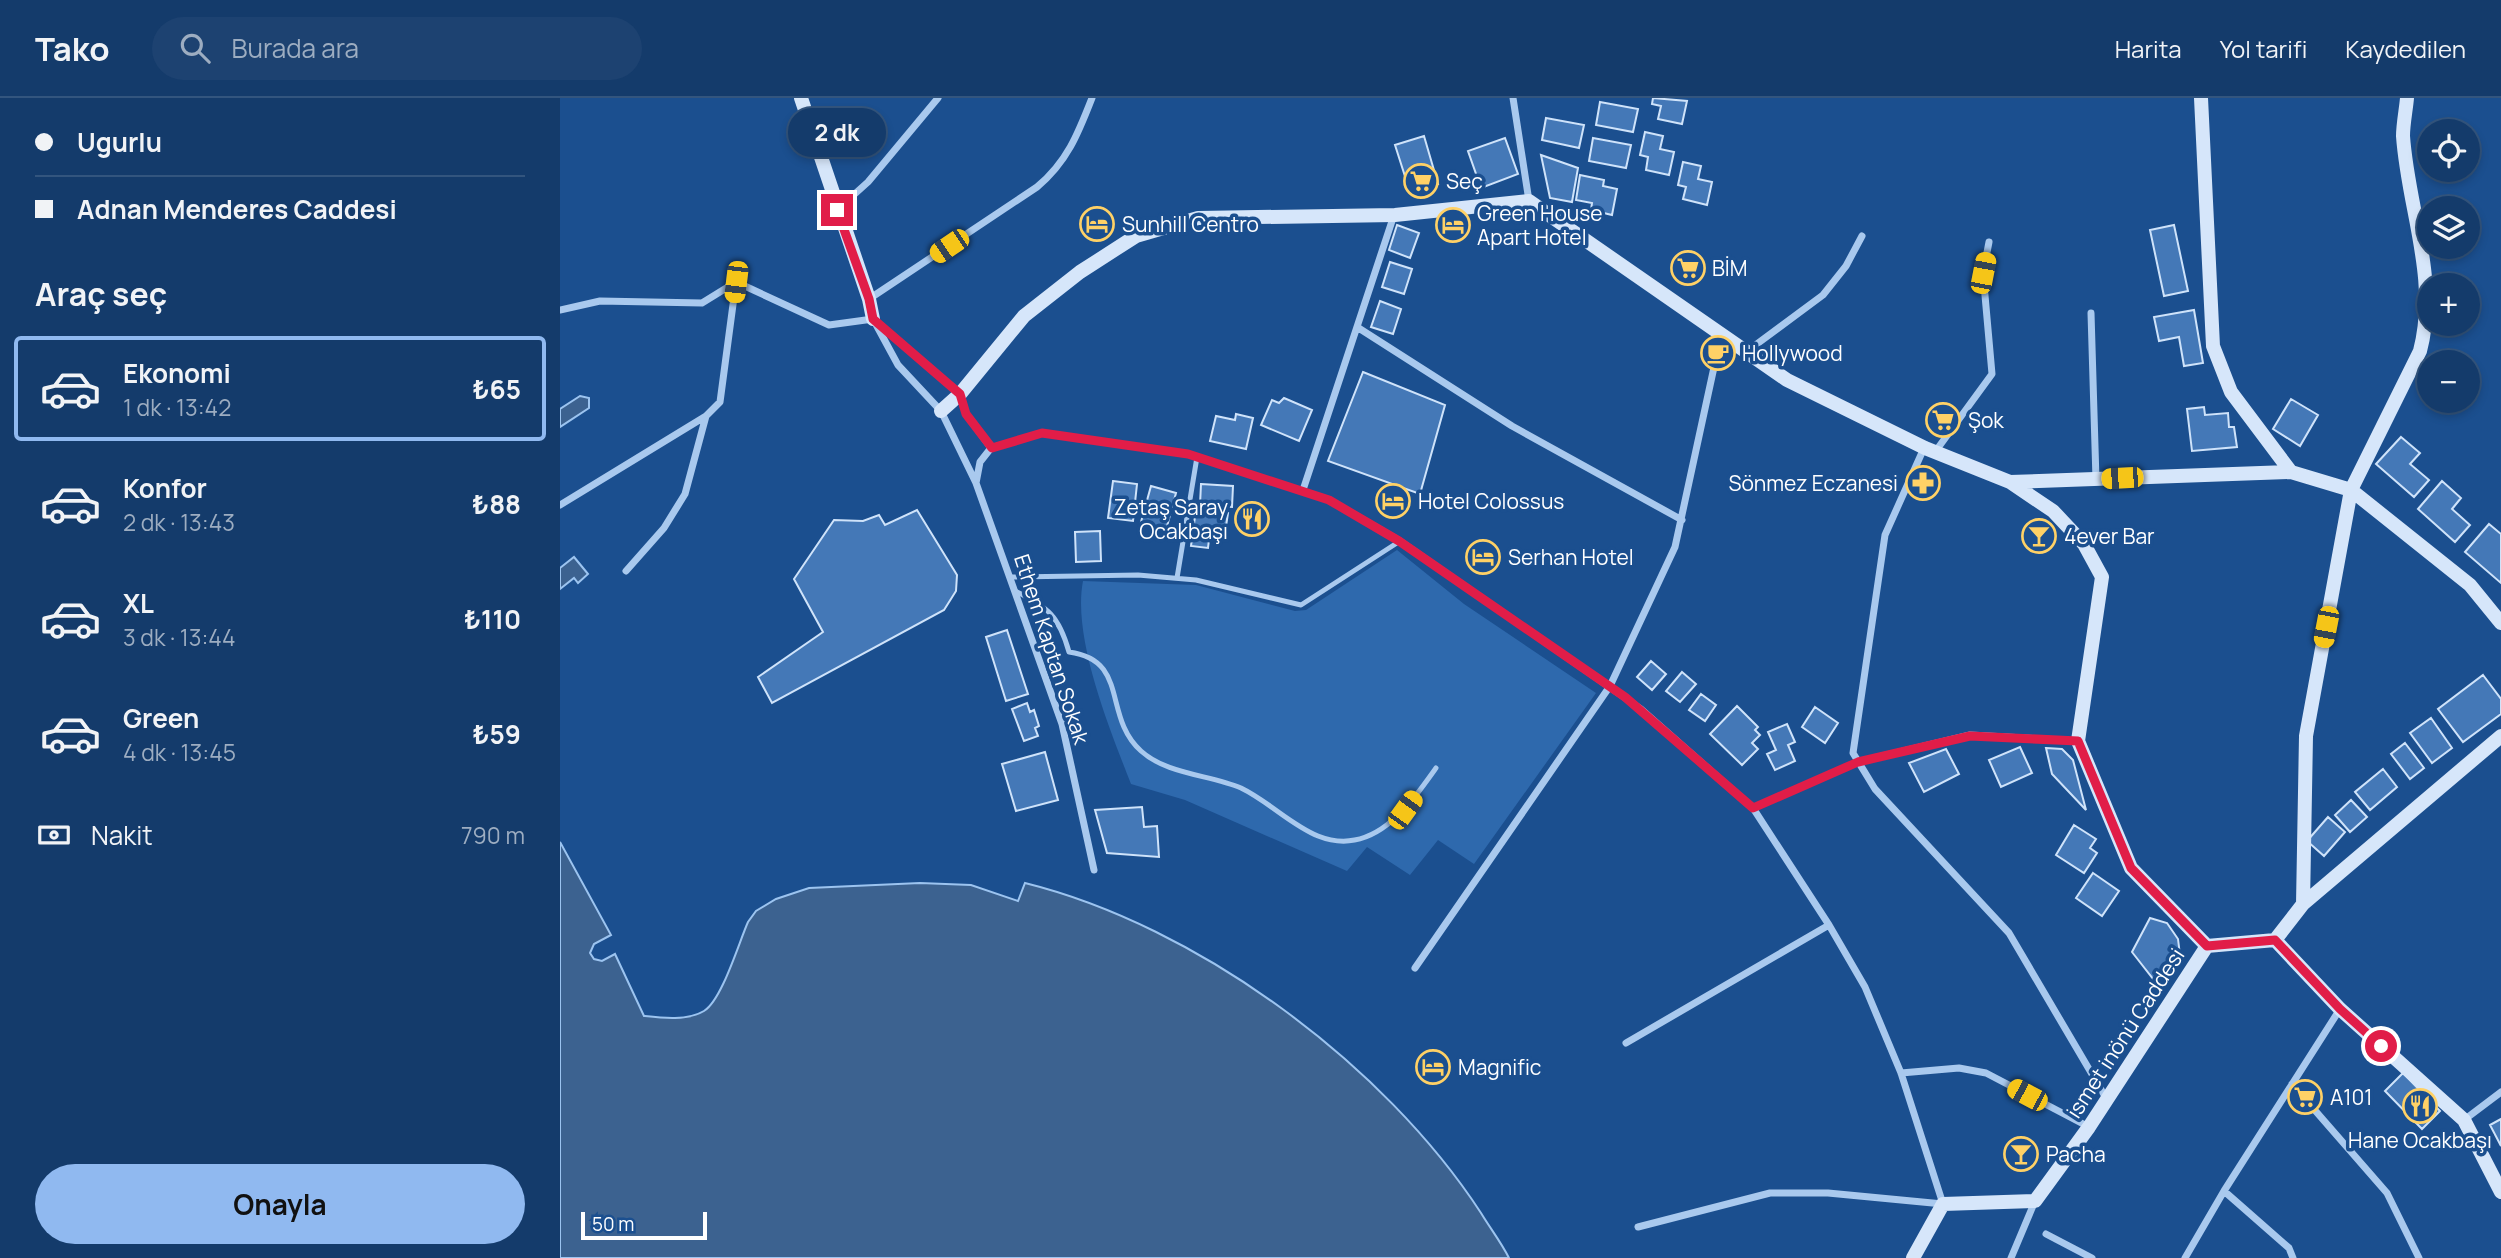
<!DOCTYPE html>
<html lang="tr">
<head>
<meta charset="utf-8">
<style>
  :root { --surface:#143b6b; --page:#1d4271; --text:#f1f3f6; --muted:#9dadc1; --line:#33557e; --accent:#90b9f0 }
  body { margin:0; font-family:Manrope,sans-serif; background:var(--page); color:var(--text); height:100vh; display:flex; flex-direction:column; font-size:26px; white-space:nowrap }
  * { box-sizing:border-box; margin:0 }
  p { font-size:23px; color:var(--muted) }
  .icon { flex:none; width:38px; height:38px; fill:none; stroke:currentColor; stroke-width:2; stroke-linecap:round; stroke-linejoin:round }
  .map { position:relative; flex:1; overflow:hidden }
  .side { display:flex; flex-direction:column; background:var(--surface); width:560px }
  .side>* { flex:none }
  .top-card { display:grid; align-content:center; height:154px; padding:0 35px; background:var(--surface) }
  .fabs { position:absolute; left:1857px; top:21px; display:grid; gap:14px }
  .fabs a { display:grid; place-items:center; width:63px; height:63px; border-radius:50%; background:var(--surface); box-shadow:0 4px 10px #0003,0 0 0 2px var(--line); font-size:35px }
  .scale { position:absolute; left:21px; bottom:18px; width:126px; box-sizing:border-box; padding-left:7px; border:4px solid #fff; border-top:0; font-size:19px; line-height:24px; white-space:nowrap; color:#fff; -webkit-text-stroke:5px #1b4f8f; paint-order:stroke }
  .end { position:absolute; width:32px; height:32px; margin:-16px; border:9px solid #e11d48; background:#fff; box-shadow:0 0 0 4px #fff }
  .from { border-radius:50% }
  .bubble { position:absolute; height:49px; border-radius:24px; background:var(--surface); box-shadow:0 4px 10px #0003,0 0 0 2px var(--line); font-size:23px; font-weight:700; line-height:49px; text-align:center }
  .car { position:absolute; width:21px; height:42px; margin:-21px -10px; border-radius:9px; box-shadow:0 0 5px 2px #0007; background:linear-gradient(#f5c518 24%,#345 0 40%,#f5c518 0 76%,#345 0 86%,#f5c518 0) }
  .top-card b { display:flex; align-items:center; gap:24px; height:66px; font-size:26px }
  .top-card b+b { border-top:2px solid var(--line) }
  .top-card i { width:18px; height:18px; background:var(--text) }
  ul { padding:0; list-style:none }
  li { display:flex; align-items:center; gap:21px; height:105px; margin:0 14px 10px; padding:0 21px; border:4px solid transparent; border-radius:7px }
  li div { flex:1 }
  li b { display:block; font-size:26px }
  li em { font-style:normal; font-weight:700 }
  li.active { border-color:var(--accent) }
  li>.icon { width:63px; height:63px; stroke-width:1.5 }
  h2 { padding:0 35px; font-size:32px; line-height:84px }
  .pay { display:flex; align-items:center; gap:18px; height:77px; padding:0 35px; font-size:26px }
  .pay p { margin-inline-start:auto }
  .primary-button { display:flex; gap:14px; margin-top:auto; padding:14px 35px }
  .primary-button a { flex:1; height:80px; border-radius:42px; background:var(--accent); color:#111; font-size:28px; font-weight:700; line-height:80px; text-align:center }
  header { display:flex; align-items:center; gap:42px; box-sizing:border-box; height:98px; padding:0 35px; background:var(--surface); border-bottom:2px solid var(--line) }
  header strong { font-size:33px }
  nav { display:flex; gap:38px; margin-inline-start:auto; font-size:24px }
  .search { width:490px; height:63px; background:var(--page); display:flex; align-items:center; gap:18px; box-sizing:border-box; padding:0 24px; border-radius:38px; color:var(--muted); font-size:26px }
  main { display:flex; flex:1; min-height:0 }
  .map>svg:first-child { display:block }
  .green { fill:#2e69ad }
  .water { fill:#3c6290; stroke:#9cc4f0; stroke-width:2 }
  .building { fill:#4478b7; stroke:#cfe3fa; stroke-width:2 }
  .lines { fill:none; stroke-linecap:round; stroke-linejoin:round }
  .lane { stroke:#a9c9ee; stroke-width:5 }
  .street { stroke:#a9c9ee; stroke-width:7 }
  .secondary { stroke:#d6e6fa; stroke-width:14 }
  .route { stroke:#e11d48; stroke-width:9 }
  .labels { text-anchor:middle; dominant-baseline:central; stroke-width:7; stroke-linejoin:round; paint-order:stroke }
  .poi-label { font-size:21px; fill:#fff; stroke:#1b4f8f; text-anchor:start }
  .street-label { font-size:21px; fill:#fff; stroke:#1b4f8f }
</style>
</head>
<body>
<header>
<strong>Tako</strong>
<div class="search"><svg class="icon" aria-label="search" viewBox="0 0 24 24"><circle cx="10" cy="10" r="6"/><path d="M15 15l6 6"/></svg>Burada ara</div>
<nav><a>Harita</a><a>Yol tarifi</a><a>Kaydedilen</a></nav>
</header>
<main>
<section class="side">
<div class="top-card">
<b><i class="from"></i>Ugurlu</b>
<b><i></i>Adnan Menderes Caddesi</b>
</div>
<h2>Araç seç</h2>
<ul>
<li class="active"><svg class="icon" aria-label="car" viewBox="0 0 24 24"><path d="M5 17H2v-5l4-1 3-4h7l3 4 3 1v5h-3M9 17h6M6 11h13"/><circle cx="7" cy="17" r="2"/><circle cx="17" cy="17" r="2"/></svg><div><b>Ekonomi</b><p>1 dk · 13:42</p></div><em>₺65</em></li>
<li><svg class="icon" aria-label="car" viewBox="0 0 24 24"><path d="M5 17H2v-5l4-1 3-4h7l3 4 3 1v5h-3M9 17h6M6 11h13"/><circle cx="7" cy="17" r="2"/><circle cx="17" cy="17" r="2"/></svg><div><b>Konfor</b><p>2 dk · 13:43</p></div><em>₺88</em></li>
<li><svg class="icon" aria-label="car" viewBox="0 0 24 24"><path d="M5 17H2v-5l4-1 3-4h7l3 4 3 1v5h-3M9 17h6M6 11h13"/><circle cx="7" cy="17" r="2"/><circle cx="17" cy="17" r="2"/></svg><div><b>XL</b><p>3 dk · 13:44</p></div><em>₺110</em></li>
<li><svg class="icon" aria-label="car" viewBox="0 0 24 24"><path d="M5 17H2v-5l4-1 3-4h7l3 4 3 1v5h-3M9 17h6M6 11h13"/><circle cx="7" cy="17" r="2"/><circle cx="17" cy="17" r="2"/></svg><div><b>Green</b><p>4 dk · 13:45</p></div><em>₺59</em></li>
</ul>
<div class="pay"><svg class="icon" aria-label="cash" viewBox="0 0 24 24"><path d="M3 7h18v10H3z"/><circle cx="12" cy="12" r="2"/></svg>Nakit<p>790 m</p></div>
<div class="primary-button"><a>Onayla</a></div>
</section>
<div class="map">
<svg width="1941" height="1160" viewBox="0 0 1941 1160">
  <rect width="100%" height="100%" fill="#1b4f8f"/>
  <path class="green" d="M837 452 904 506 1036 595 914 766 878 742 850 777 807 749 787 773 625 702 571 686C550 632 512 540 523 483L636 487 735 513 746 512Z"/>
  <path class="water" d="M20 298 29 300V310L0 329V311Z
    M14 459 28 476 18 485 14 480 0 491V470Z
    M0 744 51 837 34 846 30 855 34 861 42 863 55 856 84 918C102 920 127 923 144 913 162 902 179 844 188 824L196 813 216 801 249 790 360 785 411 787 458 803 465 785C638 828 824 966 921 1115 930 1130 941 1144 949 1160H0Z"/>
  <path class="building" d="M1093 0 1127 3 1122 26 1098 21 1101 8 1092 6Z
    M1040 4 1078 11 1073 34 1036 27Z
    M986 20 1024 27 1019 50 982 42Z
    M1085 34 1103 38 1100 51 1114 54 1109 77 1086 72 1088 59 1080 57Z
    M864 38 878 86 850 94 835 47Z
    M945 40 958 76 921 90 908 53Z
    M1033 40 1071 47 1066 70 1029 63Z
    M981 57 1018 70 1012 104 990 100Z
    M1123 64 1141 68 1138 81 1152 84 1147 107 1123 101 1126 89 1118 87Z
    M1020 77 1044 82 1043 88 1057 91 1052 117 1031 112 1032 105 1016 102Z
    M837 127 859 135 850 160 829 152Z
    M1614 127 1628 193 1604 198 1590 132Z
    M830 164 852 171 844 196 822 189Z
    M820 203 841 211 833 236 811 229Z
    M1634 212 1643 265 1624 268 1619 239 1599 243 1594 219Z
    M803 274 885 307 860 396 768 363Z
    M724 300 752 312 739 343 701 327 712 302 719 305Z
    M1731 301 1758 317 1740 348 1713 331Z
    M1644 309 1645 317 1668 315 1669 329H1674L1677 349 1632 353 1627 311Z
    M676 316 693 320 686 351 650 343 656 318 675 322Z
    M1841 339 1860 355 1850 366 1869 382 1854 399 1816 366Z
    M553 383 577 386 573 423 548 420Z
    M1882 383 1901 400 1892 411 1910 427 1895 444 1858 411Z
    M641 386 673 388 672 409 640 407Z
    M591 388 616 395 606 432 581 424Z
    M636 411 668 415 665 435 650 433 648 450 631 448Z
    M357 412 397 477 396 493 384 512 212 605 198 579 263 534 234 481 274 422 303 423 319 417 325 427Z
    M1929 426 1941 436V485L1905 454Z
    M540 433 541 463 516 464 515 434Z
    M447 532 468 596 446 603 426 539Z
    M1091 563 1106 576 1092 592 1077 579Z
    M1122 574 1136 586 1120 604 1106 593Z
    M1923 577 1941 601V616L1903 644 1878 611Z
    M1141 596 1156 607 1145 623 1129 612Z
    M467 605 470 614 474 612 479 628 475 630 478 638 464 643 452 611Z
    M1177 608 1198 629 1195 632 1200 637 1192 645 1198 651 1182 667 1150 636Z
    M1255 609 1278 625 1265 645 1242 629Z
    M1871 620 1892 650 1872 665 1850 635Z
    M1227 626 1235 644 1228 647 1235 663 1215 672 1207 656 1216 652 1208 634Z
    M1845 645 1864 670 1850 681 1831 656Z
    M1460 649 1472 675 1441 689 1429 662Z
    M1486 650 1502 651 1513 662 1526 712 1492 676Z
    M1386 651 1399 676 1364 694 1349 665Z
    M485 654 498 702 456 713 442 666Z
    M1823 671 1837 689 1810 712 1795 694Z
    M1791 702 1807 719 1790 734 1775 717Z
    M582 709 584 729 597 728 599 759 547 755 535 712Z
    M1768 719 1785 734 1764 758 1747 743Z
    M1514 727 1536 741 1530 750 1537 755 1524 775 1496 757Z
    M1533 775 1559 793 1542 818 1516 800Z
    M1590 820 1607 825 1618 841 1621 865 1601 891 1572 854Z
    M1843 975 1880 1013 1862 1031 1825 993Z
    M1941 1021V1048L1930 1027Z"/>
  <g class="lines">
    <path class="lane" d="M451 479 578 477 636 482 741 507 840 443
      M617 480 637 359
      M455 493C488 509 499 518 509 554 570 562 542 618 581 653 606 676 651 677 681 690 708 703 731 727 758 738 813 760 849 708 876 670"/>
    <path class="street" d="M953 0 969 103
      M278 111 308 84 378 0
      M309 201 477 89C507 64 518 36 532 0
      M0 212 40 203 142 205 176 184 269 227 313 221
      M1531 215 1536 382
      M313 221 338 267 381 313 416 385
      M316 224 400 296 406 316 431 350
      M797 229 952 328 1122 422
      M1186 254 1263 197 1286 168 1302 138
      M431 350 482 335 628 356 769 402 840 443 1081 611 1193 710 1269 827 1305 889 1341 975 1383 1106 1268 1095H1210L1078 1129
      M431 350 420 364 416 385 502 626 534 772
      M1364 350 1325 437 1293 655 1315 691 1449 835 1546 1000
      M1375 354 1432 276 1423 175 1429 144
      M743 392 834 117
      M0 407 146 318
      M66 473 104 430 125 396 146 318 160 304 176 184
      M1193 710 1298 664 1410 637 1518 643
      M855 870 1050 588 1115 449 1161 237
      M1066 945 1269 827
      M1341 975 1399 970 1426 975 1529 1029
      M1732 986 1827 1095 1859 1160
      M1904 1022 1941 994
      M1664 1093 1729 1150 1733 1160
      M1486 1136 1532 1160
      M1451 1160 1475 1103
      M1625 1160 1664 1093 1780 911"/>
    <path class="secondary" d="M241 0 309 201 313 221
      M1641 0 1653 248 1671 294 1731 374
      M381 313 400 296 464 218 520 174 576 138 638 120 835 117 969 103 1227 282 1365 350 1450 384 1731 374 1791 392 1910 487 1941 525
      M1450 384 1493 413 1524 446 1542 479 1518 643 1571 770 1647 848
      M1743 806 1746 638 1791 392 1860 253C1879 180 1848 111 1843 38 1843 26 1846 12 1847 0
      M1715 842 1780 911 1904 1022 1941 1094
      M1647 848 1715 842 1743 806 1941 638
      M1353 1160 1383 1106 1475 1103 1529 1029 1647 848"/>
  </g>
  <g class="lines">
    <path class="route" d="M277 112 309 201 313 221 400 296 406 316 432 350 482 335 628 356 769 402 839 443 1065 599 1193 710 1298 664 1410 638 1518 643 1571 770 1647 848 1715 842 1780 911 1821 948"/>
  </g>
  <defs>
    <g id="supermarket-ring" transform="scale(1.75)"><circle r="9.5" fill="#1b4f8f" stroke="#ffd166" stroke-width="1.5"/><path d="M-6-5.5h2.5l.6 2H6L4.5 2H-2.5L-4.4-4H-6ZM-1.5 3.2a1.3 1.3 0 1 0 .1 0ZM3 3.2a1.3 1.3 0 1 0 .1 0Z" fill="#ffd166"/></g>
    <g id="hotel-ring" transform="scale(1.75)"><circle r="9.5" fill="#1b4f8f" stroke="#ffd166" stroke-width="1.5"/><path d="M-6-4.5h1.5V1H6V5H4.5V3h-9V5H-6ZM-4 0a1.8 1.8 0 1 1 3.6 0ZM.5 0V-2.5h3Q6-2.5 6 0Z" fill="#ffd166"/></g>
    <g id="cafe-ring" transform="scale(1.75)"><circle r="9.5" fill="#1b4f8f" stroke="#ffd166" stroke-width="1.5"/><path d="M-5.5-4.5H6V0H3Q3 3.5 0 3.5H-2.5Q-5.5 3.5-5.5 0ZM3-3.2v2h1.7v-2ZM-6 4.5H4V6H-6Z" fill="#ffd166"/></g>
    <g id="pharmacy-ring" transform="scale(1.75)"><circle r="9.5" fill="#1b4f8f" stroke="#ffd166" stroke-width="1.5"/><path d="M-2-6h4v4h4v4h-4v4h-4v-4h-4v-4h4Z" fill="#ffd166"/></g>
    <g id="restaurant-ring" transform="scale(1.75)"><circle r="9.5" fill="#1b4f8f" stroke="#ffd166" stroke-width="1.5"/><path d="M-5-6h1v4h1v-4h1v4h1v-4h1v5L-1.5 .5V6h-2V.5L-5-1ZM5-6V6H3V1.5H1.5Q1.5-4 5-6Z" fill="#ffd166"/></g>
    <g id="bar-ring" transform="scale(1.75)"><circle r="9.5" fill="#1b4f8f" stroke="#ffd166" stroke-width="1.5"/><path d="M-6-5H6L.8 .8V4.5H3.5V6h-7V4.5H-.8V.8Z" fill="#ffd166"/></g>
  </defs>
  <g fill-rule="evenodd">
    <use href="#supermarket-ring" x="861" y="83"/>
    <use href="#hotel-ring" x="537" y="126"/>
    <use href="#hotel-ring" x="893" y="127"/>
    <use href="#supermarket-ring" x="1128" y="170"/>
    <use href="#cafe-ring" x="1158" y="255"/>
    <use href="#supermarket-ring" x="1383" y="322"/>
    <use href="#pharmacy-ring" x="1363" y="385"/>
    <use href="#hotel-ring" x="833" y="403"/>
    <use href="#restaurant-ring" x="692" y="421"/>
    <use href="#bar-ring" x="1479" y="438"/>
    <use href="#hotel-ring" x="923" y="459"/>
    <use href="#hotel-ring" x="873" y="969"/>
    <use href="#supermarket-ring" x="1745" y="999"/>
    <use href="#restaurant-ring" x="1860" y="1008"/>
    <use href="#bar-ring" x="1461" y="1056"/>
  </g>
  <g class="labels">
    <g class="poi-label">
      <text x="886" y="83">Seç</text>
      <text x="917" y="115">Green House<tspan x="917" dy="24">Apart Hotel</tspan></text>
      <text x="562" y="126">Sunhill Centro</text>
      <text x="1152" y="170">BİM</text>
      <text x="1182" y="255">Hollywood</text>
      <text x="1408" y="322">Şok</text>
      <text x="1338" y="385" text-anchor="end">Sönmez Eczanesi</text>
      <text x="858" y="403">Hotel Colossus</text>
      <text x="668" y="409" text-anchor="end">Zetaş Saray<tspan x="668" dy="24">Ocakbaşı</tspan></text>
      <text x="1504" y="438">4ever Bar</text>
      <text x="948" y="459">Serhan Hotel</text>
      <text x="898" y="969">Magnific</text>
      <text x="1770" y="999">A101</text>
      <text x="1860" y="1042" text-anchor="middle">Hane Ocakbaşı</text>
      <text x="1486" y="1056">Pacha</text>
    </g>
    <g class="street-label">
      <text transform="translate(492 551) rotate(72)">Ethem Kaptan Sokak</text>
      <text transform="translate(1565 935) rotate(-57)">ismet inönü Caddesi</text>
    </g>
  </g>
</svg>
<div class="fabs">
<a><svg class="icon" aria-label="locate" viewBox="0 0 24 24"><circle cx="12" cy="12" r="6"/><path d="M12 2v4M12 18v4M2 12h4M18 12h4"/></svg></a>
<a><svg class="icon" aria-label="layers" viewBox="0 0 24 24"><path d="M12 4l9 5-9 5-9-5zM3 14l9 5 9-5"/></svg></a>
<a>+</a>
<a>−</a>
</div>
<div class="scale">50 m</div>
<i class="end from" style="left:1821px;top:948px"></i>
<i class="end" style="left:277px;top:112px"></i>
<div class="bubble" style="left:228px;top:10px;width:98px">2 dk</div>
<i class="car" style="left:389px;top:148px;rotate:236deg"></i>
<i class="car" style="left:1423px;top:175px;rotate:11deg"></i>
<i class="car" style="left:176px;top:184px;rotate:187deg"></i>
<i class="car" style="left:1562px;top:380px;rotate:267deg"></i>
<i class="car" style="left:1766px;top:529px;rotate:191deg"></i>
<i class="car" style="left:845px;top:712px;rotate:36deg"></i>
<i class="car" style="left:1467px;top:997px;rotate:298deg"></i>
</div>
</main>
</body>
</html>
